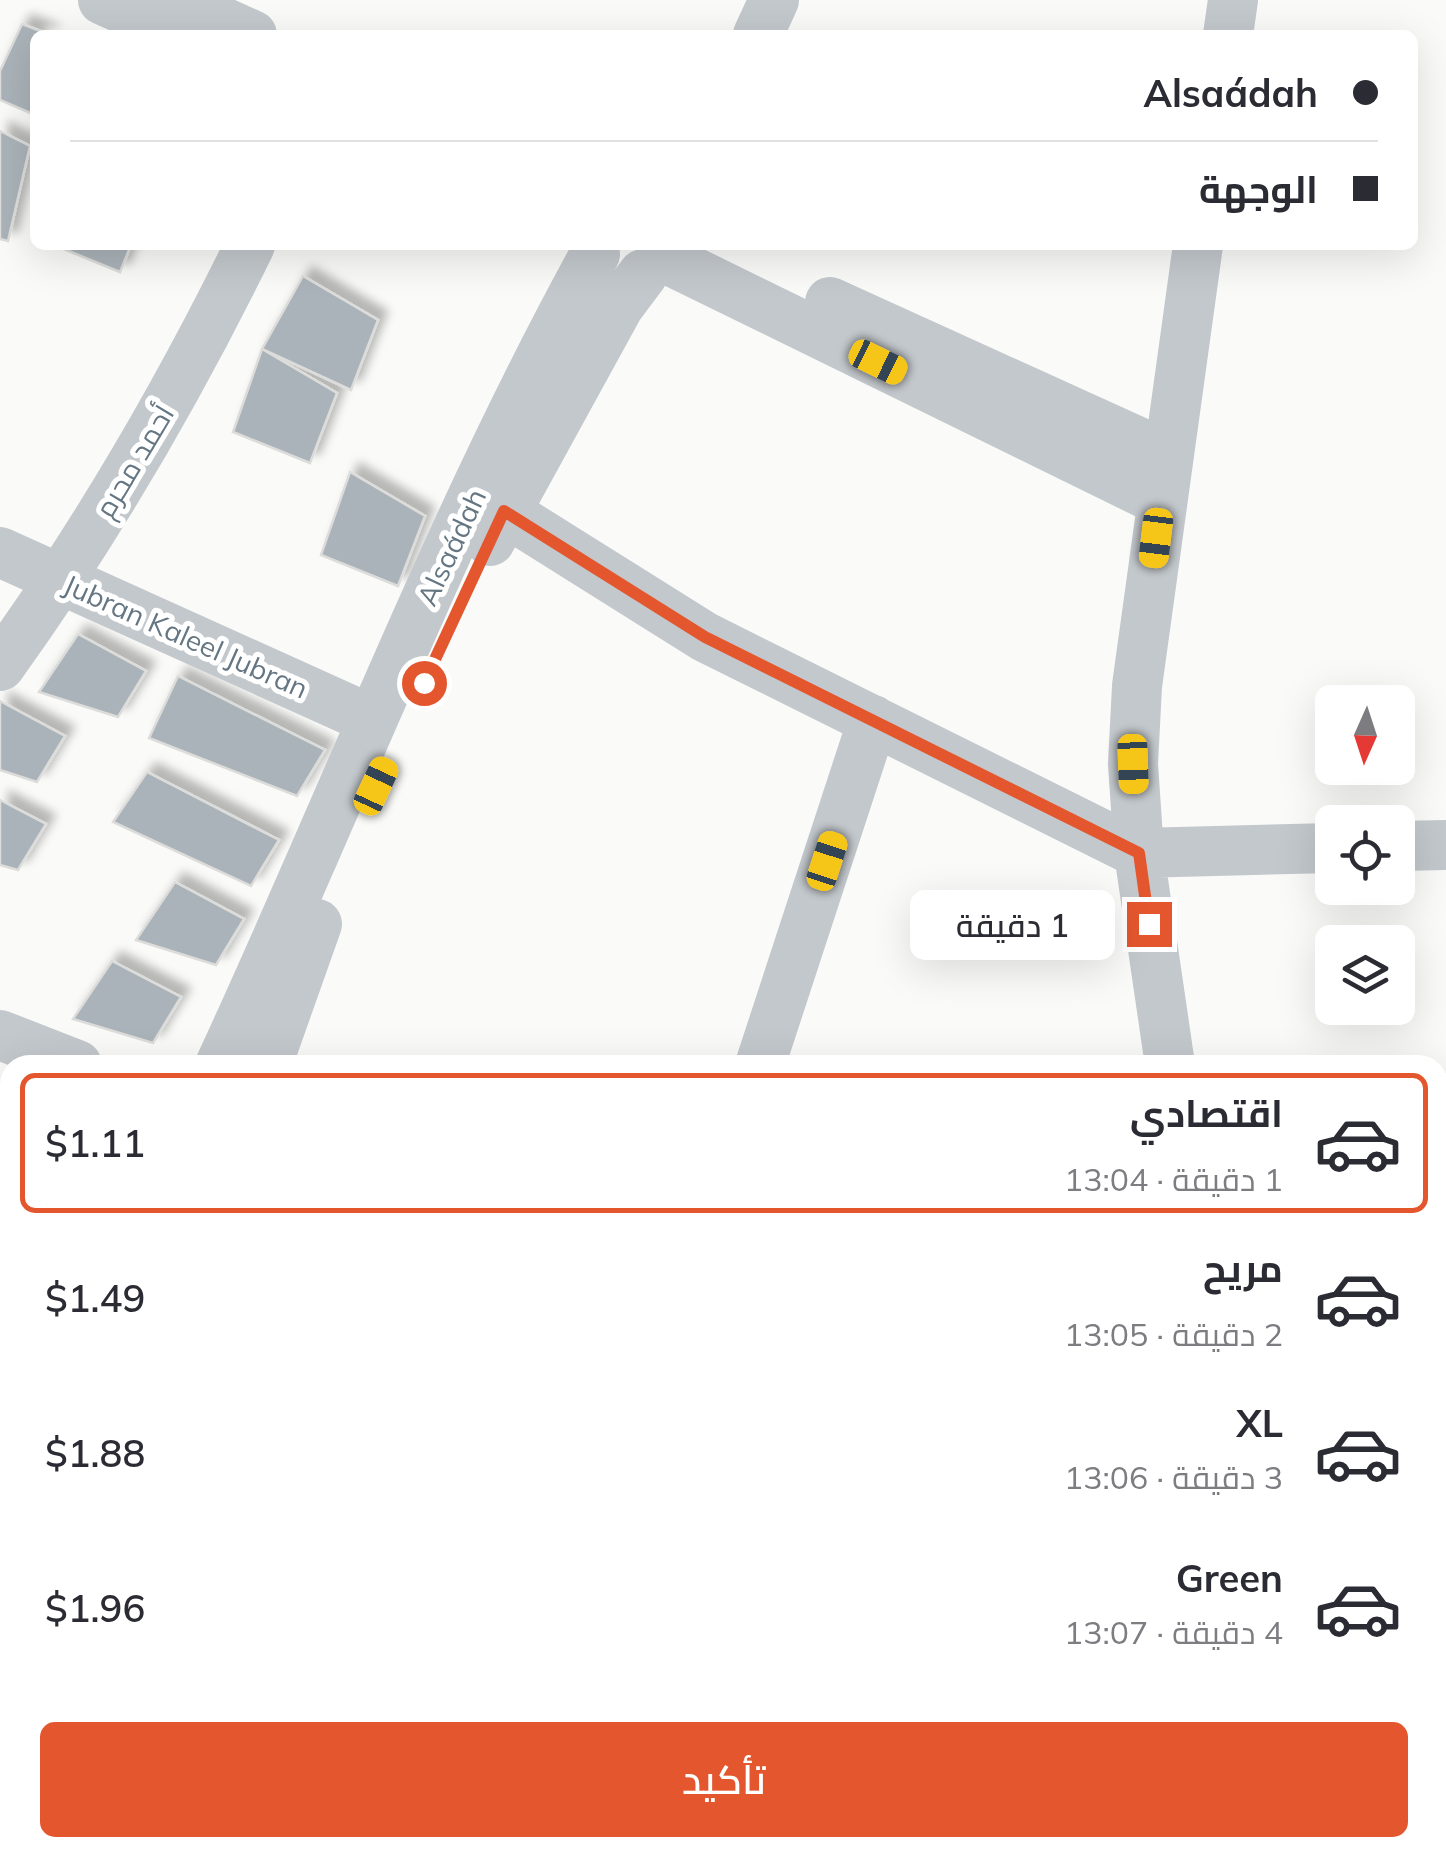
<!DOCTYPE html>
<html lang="ar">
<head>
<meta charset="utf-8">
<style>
  :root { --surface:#fff; --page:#f2f2f3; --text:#2b2b33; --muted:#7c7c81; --line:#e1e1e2; --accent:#e4572e }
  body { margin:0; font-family:Mulish,Cairo,sans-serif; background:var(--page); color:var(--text); direction:rtl; height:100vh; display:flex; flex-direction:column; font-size:38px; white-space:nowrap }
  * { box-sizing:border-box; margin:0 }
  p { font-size:32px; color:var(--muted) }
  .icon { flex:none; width:55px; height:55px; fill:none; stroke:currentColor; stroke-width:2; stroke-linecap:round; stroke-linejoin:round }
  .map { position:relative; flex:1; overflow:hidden; direction:ltr }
  .drawer { position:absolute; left:0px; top:1055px; width:1448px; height:802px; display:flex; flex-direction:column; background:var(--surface); border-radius:30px 30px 0 0; box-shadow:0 10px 40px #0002; direction:rtl }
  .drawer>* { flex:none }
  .top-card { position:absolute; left:30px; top:30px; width:1388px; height:220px; border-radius:15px; box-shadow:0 10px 40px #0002; direction:rtl; display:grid; align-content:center; height:220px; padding:0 40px; background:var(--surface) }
  .needle { width:65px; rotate:183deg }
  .buttons { position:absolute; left:1315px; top:685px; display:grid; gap:20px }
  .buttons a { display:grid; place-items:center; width:100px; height:100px; border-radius:15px; background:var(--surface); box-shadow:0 10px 40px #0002; font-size:50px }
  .end { position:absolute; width:45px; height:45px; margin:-22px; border:12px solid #e4572e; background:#fff; box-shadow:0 0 0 5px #fff }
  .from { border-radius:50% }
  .bubble { position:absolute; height:70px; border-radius:15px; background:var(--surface); box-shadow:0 10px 40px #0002; font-size:32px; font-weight:600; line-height:70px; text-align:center; direction:rtl }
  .car { position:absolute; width:30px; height:60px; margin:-30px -15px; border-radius:12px; box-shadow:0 0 8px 2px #0007; background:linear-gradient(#f5c518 24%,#345 0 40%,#f5c518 0 76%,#345 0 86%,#f5c518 0) }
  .top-card b { display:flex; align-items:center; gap:35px; height:95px; font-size:38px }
  .top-card b+b { border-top:2px solid var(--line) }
  .top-card i { width:25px; height:25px; background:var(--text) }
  ul { padding:18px 0 0; list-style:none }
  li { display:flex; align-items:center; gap:30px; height:140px; margin:0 20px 15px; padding:0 20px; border:5px solid transparent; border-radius:15px }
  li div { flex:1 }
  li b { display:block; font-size:38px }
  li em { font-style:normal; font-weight:600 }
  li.active { border-color:var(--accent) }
  li>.icon { width:90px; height:90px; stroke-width:1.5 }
  .action { display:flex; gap:20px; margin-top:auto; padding:20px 40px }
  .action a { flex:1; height:115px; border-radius:15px; background:var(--accent); color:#fff; font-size:40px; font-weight:600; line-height:115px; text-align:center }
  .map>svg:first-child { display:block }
  .building { fill:#aab3b9; stroke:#dcdcda; stroke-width:2.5; filter:url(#shadow) }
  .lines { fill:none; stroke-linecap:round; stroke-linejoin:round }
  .minor { stroke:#c3c8cc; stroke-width:50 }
  .route { stroke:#e4572e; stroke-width:12 }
  .labels { text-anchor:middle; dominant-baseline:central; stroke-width:10; stroke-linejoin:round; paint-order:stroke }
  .street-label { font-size:28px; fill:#657683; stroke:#fff }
</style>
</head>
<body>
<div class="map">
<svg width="1446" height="1857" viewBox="0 0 1446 1857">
  <defs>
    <filter id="shadow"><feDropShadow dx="9" dy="-9" stdDeviation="5" flood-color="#0004"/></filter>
  </defs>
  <rect width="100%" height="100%" fill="#fafaf8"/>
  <path class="building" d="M22 24 51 35H35V115L0 100V71Z
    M0 131 30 146 8 241 0 239Z
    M54 245H131L120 272Z
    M303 276 378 320 351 390 262 349Z
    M262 349 337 393 310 463 233 432Z
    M350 472 425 516 398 586 321 555Z
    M78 634 146 671 118 717 39 692Z
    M178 676 325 750 297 796 149 738Z
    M0 701 65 736 37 782 0 770Z
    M147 772 279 840 251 886 113 822Z
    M0 800 46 824 18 870 0 865Z
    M175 882 244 919 216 965 136 940Z
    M112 961 181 997 153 1043 73 1019Z
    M0 1201 10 1205V1291L0 1287Z
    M713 1848H786L782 1857H710Z"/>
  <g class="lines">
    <path class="minor" d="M103 0 181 35
      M174 0 252 35
      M758 35 774 0
      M1228 35 1233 0
      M665 258 1161 501
      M830 302 1167 455
      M504 511 705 637 1139 853 1332 848
      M490 541 619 306 643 274
      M0 552 372 720
      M0 666C96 533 178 392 250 245
      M1398 846 1446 845
      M0 1035 77 1065
      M220 1065C345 795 451 515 595 254
      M267 1065 317 924
      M760 1065 873 720
      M1170 1065 1139 853 1133 764 1137 686 1198 245
      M0 1580 10 1556
      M0 1689 10 1665
      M1438 1804 1446 1803
      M449 1848 481 1857
      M880 1848V1857
      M1258 1848V1857
      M396 1857 400 1848"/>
  </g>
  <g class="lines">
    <path class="route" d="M424 683 504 511 705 637 1139 853 1149 924"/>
  </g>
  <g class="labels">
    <g class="street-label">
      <text transform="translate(134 461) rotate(-59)">أحمد محرم</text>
      <text transform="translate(451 547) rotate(-65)">Alsaádah</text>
      <text transform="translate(186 636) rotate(24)">Jubran Kaleel Jubran</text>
    </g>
  </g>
</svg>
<div class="buttons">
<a><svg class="needle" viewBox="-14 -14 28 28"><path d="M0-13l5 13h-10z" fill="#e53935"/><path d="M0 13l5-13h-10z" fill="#7c7c81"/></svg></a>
<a><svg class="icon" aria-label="locate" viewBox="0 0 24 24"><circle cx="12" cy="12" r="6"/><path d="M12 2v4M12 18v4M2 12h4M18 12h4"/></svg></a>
<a><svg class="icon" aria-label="layers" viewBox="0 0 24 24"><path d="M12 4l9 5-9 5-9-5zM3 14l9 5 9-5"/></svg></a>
</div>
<i class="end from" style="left:424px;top:683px"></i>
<i class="end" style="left:1149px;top:924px"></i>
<div class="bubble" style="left:910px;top:890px;width:205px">1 دقيقة</div>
<i class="car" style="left:878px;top:362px;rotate:116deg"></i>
<i class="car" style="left:1156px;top:538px;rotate:187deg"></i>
<i class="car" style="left:1133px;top:764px;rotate:178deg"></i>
<i class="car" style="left:376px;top:786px;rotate:25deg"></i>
<i class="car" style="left:827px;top:861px;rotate:18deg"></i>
<div class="top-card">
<b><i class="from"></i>Alsaádah</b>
<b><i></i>الوجهة</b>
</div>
<section class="drawer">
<ul>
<li class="active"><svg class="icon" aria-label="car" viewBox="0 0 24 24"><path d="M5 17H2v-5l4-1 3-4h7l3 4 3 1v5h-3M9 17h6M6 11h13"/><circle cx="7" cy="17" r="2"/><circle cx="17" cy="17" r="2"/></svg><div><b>اقتصادي</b><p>1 دقيقة · 13:04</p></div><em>$1.11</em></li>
<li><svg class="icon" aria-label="car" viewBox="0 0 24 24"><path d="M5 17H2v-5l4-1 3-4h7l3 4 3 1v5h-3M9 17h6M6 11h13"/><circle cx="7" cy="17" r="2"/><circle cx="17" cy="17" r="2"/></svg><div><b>مريح</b><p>2 دقيقة · 13:05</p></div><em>$1.49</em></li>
<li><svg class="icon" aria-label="car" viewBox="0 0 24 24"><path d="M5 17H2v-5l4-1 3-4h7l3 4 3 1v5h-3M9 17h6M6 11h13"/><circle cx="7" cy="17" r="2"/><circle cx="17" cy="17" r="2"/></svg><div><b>XL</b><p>3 دقيقة · 13:06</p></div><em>$1.88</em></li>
<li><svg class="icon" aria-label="car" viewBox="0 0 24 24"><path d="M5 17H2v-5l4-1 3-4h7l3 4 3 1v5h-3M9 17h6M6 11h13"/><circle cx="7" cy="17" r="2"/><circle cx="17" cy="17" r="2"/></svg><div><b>Green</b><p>4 دقيقة · 13:07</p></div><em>$1.96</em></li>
</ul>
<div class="action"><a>تأكيد</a></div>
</section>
</div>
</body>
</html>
